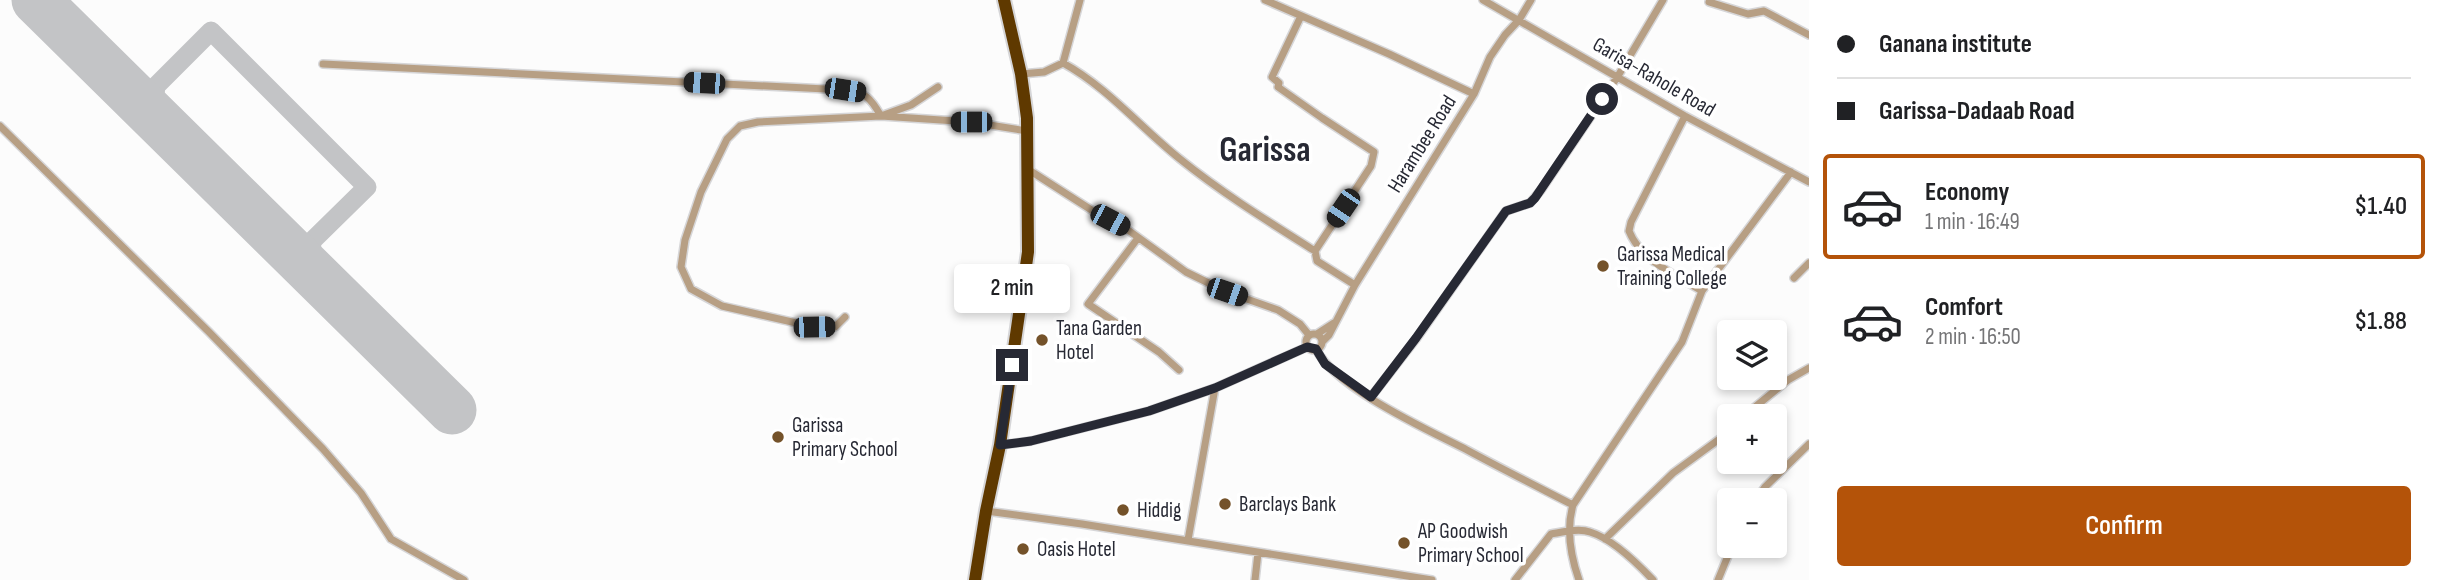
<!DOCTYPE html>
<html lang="en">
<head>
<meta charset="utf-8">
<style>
  :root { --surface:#fff; --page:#f2f2f2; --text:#202124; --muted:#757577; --line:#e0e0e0; --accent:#b45309 }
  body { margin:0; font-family:"Sofia Sans Condensed",sans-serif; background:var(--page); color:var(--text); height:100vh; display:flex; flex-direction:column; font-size:26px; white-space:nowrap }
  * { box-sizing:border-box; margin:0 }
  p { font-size:23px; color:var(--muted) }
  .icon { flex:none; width:38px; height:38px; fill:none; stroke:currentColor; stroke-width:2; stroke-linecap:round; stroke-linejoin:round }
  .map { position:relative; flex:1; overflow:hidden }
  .panel { display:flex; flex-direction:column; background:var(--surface); width:630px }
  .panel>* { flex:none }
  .top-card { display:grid; align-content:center; height:154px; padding:0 28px; background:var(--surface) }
  .tools { position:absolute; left:1717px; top:320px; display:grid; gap:14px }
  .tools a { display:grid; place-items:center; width:70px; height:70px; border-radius:7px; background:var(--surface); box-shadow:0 4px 10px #0003; font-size:35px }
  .end { position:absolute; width:32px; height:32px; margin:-16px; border:9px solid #272934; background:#fff; box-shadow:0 0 0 4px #fff }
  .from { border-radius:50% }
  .bubble { position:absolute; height:49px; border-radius:7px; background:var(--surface); box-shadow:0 4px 10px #0003; font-size:23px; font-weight:600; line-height:49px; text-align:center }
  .car { position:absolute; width:21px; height:42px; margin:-21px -10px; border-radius:9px; box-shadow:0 0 5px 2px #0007; background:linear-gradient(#222 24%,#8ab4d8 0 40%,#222 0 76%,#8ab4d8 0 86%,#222 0) }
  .top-card b { display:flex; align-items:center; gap:24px; height:66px; font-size:26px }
  .top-card b+b { border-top:2px solid var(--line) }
  .top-card i { width:18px; height:18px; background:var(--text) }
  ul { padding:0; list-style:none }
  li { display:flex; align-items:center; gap:21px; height:105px; margin:0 14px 10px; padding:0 14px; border:4px solid transparent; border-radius:7px }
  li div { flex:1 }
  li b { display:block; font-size:26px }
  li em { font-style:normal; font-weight:600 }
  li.on { border-color:var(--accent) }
  li>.icon { width:63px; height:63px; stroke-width:1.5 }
  .primary-button { display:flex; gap:14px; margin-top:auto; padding:14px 28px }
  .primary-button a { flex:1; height:80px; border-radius:7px; background:var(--accent); color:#fff; font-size:28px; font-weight:600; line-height:80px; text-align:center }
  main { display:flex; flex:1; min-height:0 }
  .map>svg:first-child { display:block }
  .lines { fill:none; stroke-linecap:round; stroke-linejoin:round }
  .taxiway { stroke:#c3c4c6; stroke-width:19 }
  .runway { stroke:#c3c4c6; stroke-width:49 }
  .street-casing { stroke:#d6d6d8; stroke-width:10 }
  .highway-casing { stroke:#d6d6d8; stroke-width:16 }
  .street { stroke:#b79f84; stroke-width:7 }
  .highway { stroke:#5f3900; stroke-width:12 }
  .route { stroke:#272934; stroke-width:9 }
  .poi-dot { fill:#74522a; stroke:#fff; stroke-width:2.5 }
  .labels { text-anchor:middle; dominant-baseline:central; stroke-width:7; stroke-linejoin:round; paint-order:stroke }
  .street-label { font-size:21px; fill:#272934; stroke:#fff }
  .poi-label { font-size:21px; fill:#272934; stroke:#fff; text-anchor:start }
  .town-label { font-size:35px; font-weight:bold; fill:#272934; stroke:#fff }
</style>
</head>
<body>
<main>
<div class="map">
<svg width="1809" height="580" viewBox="0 0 1809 580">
  <rect width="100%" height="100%" fill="#fcfcfc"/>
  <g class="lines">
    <path class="taxiway" d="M154 102 156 86 211 31 367 187 312 241 311 258"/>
    <path class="runway" d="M36 0 452 410"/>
    <g class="street-casing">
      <path id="street" d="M1265 0 1389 54 1474 94
        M1483 0 1685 116 1809 182
        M1709 2 1748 14 1764 11 1809 35
        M1301 16 1272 77 1279 83 1278 87 1322 118 1374 152 1371 166 1315 251
        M1063 63 1080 0
        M323 64 845 90C866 93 870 97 881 116L911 105 938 87
        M1021 74 1044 72 1063 63C1107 87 1141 128 1180 159 1222 193 1269 222 1315 251L1317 261 1355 285
        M1685 116 1631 222 1629 231C1641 261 1676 275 1702 291
        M0 126 209 332 323 449 361 493 391 539 464 580
        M1029 170 1093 211 1128 230 1186 272 1227 292 1278 310 1300 324 1309 335
        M1138 238 1088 304 1159 352 1179 370
        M1794 278 1809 263
        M845 317 835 327H814L722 306 691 289 681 267 685 240 701 192 727 139 740 126 758 122 881 116 971 122 1027 131
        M1317 334 1334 323
        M1306 342a8 8 0 1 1 16 0a8 8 0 1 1-16 0Z
        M1322 342 1329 335 1355 285 1474 94 1490 57 1505 35 1519 20 1531 0
        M1316 349C1335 388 1428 430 1467 450 1502 469 1538 487 1573 505
        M1371 397 1416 339 1506 211 1530 203 1541 190 1618 76 1663 0
        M1744 416 1788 380 1809 368
        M1000 445 1031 441 1149 411 1215 388 1307 347
        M1756 500 1765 487 1809 444
        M986 511 1082 524 1432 580
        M1605 539 1673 473 1729 432
        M1188 540 1215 388
        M1255 580 1258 553
        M1515 580 1551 534C1563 532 1579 528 1590 532 1613 539 1637 563 1653 580
        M1579 580C1571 557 1566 529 1573 505L1682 342 1702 291 1791 172
        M1718 580 1732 546"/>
    </g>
    <g class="highway-casing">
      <path id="highway" d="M975 580 986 511 1000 445 1028 252 1027 118 1021 74 1004 0"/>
    </g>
    <use href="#street" class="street"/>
    <use href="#highway" class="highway"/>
  </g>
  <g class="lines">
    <path class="route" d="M1012 365 1000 445 1031 441 1149 411 1215 388 1307 347 1316 349 1325 364 1371 397 1416 338 1506 211 1530 203 1535 198 1602 99"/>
  </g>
  <g class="poi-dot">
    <circle cx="1603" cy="266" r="7"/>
    <circle cx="1042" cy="340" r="7"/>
    <circle cx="778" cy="437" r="7"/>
    <circle cx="1225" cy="504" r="7"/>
    <circle cx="1123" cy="510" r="7"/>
    <circle cx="1404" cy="543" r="7"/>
    <circle cx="1023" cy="549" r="7"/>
  </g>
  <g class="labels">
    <g class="street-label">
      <text transform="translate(1654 77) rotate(30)">Garisa-Rahole Road</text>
      <text transform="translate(1422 144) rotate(-58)">Harambee Road</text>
    </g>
    <g class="poi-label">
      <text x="1617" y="254">Garissa Medical<tspan x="1617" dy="24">Training College</tspan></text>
      <text x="1056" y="328">Tana Garden<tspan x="1056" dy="24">Hotel</tspan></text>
      <text x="792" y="425">Garissa<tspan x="792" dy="24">Primary School</tspan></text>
      <text x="1239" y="504">Barclays Bank</text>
      <text x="1137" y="510">Hiddig</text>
      <text x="1418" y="531">AP Goodwish<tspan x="1418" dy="24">Primary School</tspan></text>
      <text x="1037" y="549">Oasis Hotel</text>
    </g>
    <g class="town-label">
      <text x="1265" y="150">Garissa</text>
    </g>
  </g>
</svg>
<div class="tools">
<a><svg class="icon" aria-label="layers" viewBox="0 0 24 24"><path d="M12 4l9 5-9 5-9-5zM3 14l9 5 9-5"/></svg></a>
<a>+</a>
<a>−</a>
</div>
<i class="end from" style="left:1602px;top:99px"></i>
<i class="end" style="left:1012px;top:365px"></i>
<div class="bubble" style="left:954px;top:264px;width:116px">2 min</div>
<i class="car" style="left:704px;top:83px;rotate:273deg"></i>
<i class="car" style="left:845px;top:90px;rotate:99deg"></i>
<i class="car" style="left:971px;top:122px;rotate:270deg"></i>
<i class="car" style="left:1343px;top:208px;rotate:214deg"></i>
<i class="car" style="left:1110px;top:220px;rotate:118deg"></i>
<i class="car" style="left:1227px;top:292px;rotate:109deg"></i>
<i class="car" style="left:814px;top:327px;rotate:89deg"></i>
</div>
<section class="panel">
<div class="top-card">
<b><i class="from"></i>Ganana institute</b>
<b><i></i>Garissa-Dadaab Road</b>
</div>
<ul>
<li class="on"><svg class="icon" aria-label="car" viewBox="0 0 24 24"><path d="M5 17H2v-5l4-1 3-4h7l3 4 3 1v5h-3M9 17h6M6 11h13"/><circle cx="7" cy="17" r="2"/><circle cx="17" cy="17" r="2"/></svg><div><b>Economy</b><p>1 min · 16:49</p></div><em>$1.40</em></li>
<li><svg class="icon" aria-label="car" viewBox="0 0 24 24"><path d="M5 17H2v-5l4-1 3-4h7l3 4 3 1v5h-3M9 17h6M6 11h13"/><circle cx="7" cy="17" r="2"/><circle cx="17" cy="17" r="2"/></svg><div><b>Comfort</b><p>2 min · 16:50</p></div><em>$1.88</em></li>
</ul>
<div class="primary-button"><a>Confirm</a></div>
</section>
</main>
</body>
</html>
